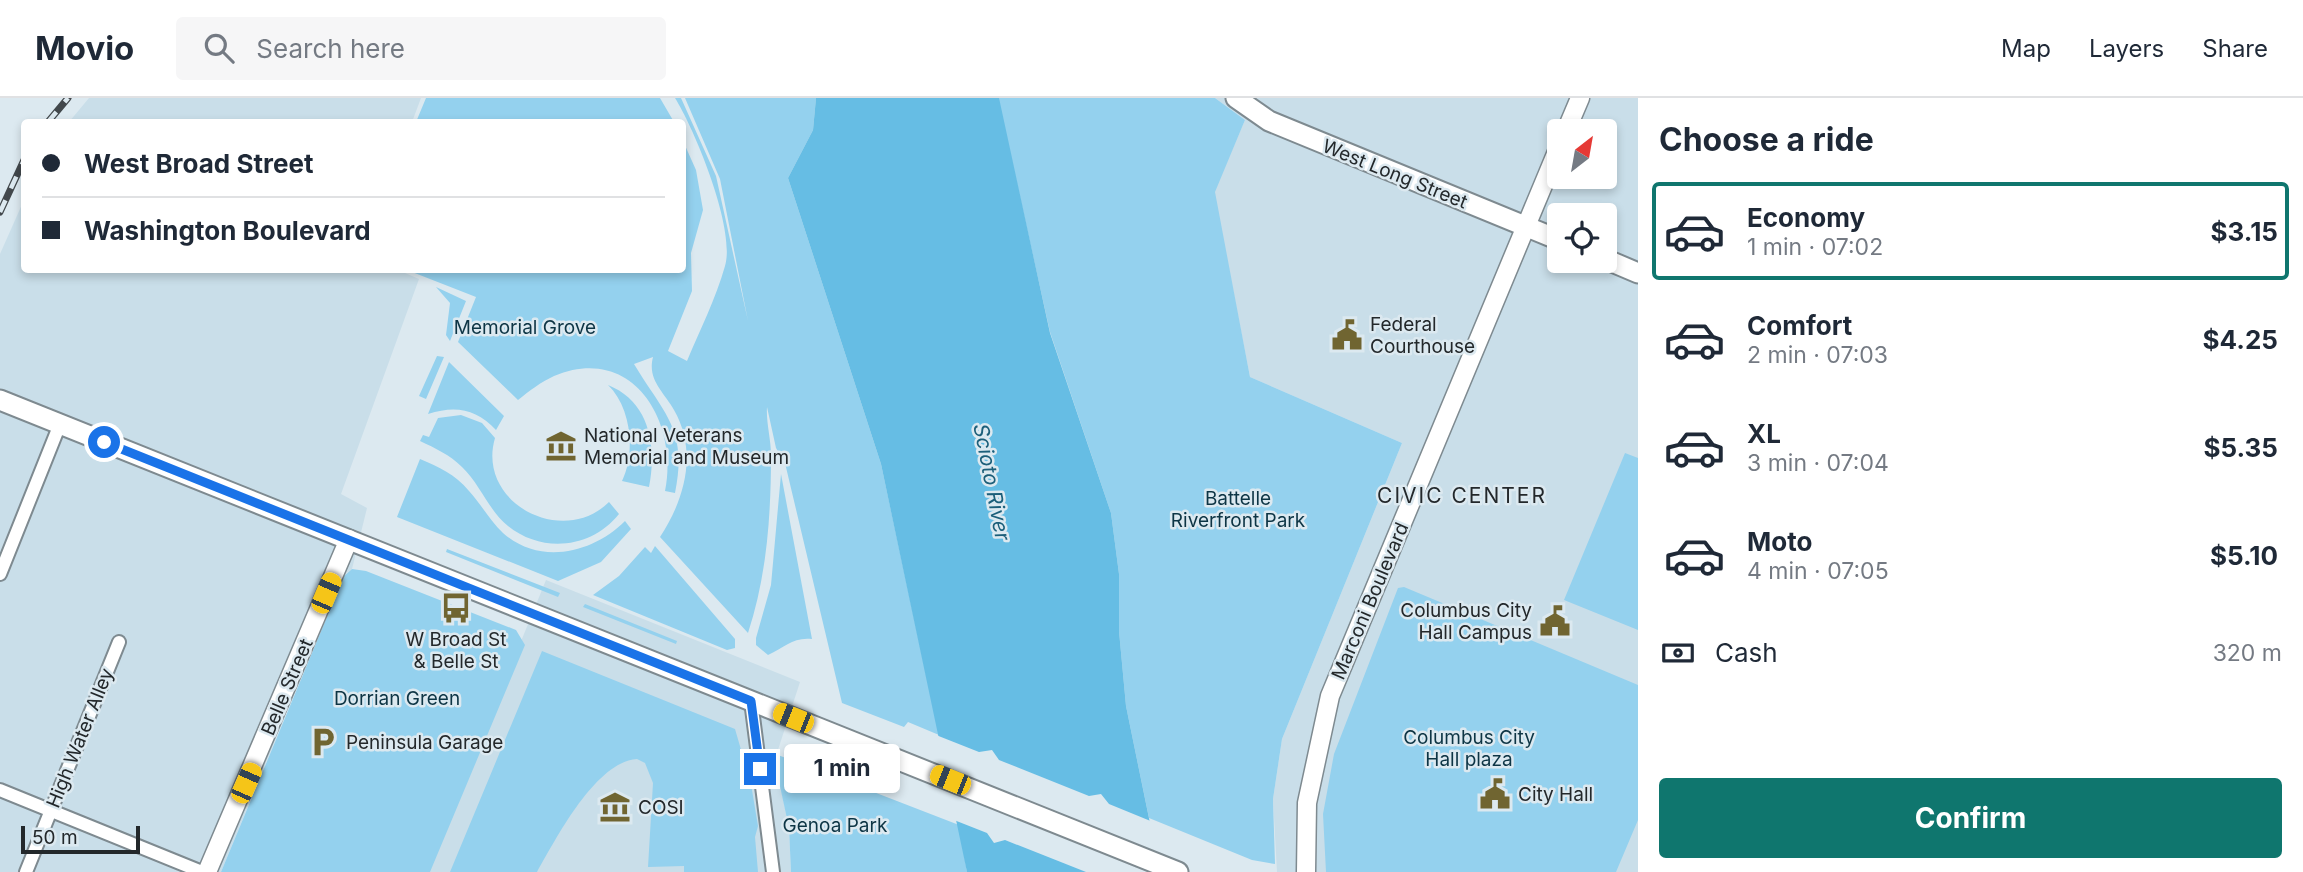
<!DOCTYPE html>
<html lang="en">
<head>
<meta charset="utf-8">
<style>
  :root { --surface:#fff; --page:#f6f6f7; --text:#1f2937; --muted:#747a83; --line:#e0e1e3; --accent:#0f766e }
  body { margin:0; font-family:Inter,sans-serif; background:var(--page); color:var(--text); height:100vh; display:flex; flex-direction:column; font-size:26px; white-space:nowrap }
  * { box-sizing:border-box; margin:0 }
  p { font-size:23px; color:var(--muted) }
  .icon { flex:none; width:38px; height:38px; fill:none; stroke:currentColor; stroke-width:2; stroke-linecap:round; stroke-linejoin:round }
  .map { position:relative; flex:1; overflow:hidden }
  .panel { display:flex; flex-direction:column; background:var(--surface); width:665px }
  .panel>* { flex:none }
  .guide { position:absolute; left:21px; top:21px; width:665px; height:154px; border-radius:7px; box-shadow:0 4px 10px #0003; display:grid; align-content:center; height:154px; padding:0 21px; background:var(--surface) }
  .needle { width:46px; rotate:31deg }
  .fabs { position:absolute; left:1547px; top:21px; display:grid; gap:14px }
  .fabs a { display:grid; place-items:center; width:70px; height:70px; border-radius:7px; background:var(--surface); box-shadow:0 4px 10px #0003; font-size:35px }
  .scale { position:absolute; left:21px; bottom:18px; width:119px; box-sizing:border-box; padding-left:7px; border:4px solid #23282b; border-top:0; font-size:19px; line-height:24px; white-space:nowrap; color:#23282b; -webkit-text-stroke:5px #dce9f0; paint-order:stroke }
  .end { position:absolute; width:32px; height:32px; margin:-16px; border:9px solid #1a73e8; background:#fff; box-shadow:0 0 0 4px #fff }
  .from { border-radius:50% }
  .bubble { position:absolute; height:49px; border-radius:7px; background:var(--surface); box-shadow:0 4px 10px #0003; font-size:23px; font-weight:700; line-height:49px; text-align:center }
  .car { position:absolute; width:21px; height:42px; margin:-21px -10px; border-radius:9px; box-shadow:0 0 5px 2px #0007; background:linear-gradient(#f5c518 24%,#345 0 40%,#f5c518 0 76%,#345 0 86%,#f5c518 0) }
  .guide b { display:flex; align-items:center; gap:24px; height:66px; font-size:26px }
  .guide b+b { border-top:2px solid var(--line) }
  .guide i { width:18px; height:18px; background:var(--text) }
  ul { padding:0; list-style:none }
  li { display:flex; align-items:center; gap:21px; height:98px; margin:0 14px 10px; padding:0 7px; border:4px solid transparent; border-radius:7px }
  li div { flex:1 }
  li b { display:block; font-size:26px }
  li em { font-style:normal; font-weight:700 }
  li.active { border-color:var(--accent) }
  li>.icon { width:63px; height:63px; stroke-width:1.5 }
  h2 { padding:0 21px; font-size:32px; line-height:84px }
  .pay { display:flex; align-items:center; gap:18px; height:77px; padding:0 21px; font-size:26px }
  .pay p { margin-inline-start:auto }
  .action { display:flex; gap:14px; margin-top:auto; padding:14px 21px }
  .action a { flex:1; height:80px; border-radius:7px; background:var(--accent); color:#fff; font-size:28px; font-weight:700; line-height:80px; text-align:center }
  header { display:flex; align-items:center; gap:42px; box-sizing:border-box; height:98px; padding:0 35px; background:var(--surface); border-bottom:2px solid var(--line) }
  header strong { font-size:33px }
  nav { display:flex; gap:38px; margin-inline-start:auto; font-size:24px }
  .search { width:490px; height:63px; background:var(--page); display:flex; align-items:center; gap:18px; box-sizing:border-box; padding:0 24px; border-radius:7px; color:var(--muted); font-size:26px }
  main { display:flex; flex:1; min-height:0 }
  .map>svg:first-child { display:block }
  .built { fill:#c9dee9; fill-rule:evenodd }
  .green { fill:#94d1ee }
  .water { fill:#66bde4 }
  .pier { fill:#dce9f0 }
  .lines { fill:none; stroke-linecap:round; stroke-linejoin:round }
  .street-casing { stroke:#7e8a90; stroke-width:16 }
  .secondary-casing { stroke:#7e8a90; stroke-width:21 }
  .primary-casing { stroke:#7e8a90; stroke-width:23 }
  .street { stroke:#fff; stroke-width:12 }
  .secondary { stroke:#fff; stroke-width:18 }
  .primary { stroke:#fff; stroke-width:19 }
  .rail-casing { stroke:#42484c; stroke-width:7 }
  .rail { stroke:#dce9f0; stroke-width:4.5; stroke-dasharray:13; stroke-linecap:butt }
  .route { stroke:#1a73e8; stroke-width:9 }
  .labels { text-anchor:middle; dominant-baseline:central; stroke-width:5; stroke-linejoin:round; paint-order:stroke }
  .street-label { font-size:19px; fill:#23282b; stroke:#dce9f0 }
  .poi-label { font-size:19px; fill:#23282b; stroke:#dce9f0; text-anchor:start }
  .park-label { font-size:19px; fill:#0d3545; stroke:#dce9f0 }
  .water-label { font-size:21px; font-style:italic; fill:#1c5f7a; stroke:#dce9f0 }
  .neighbourhood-label { font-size:21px; letter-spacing:2px; fill:#23282b; stroke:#dce9f0 }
</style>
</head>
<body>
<header>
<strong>Movio</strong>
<div class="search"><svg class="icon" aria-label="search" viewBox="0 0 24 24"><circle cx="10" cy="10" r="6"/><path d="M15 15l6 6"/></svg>Search here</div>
<nav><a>Map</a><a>Layers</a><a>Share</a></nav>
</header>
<main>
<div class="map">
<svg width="1638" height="774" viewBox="0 0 1638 774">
  <rect width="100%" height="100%" fill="#dce9f0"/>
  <path class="built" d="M89 0H421L412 24H69Z
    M1215 0H1638V774H1277L1273 701 1282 641 1402 345 1250 279 1214 94 1245 22ZM1559 33H1605V79H1559ZM1559 117H1605V163H1559Z
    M24 102V172H398L419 181 341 396 367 410 352 471 343 478 221 774H0V156Z
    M546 482 800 584 775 661 789 730 791 774H427Z"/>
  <path class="green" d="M426 0H660L674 24H416Z
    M675 0H681L716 78 748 223 720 81 685 0H816L813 32 788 80 881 366 939 637 908 624 904 629 842 605 785 365 776 350 767 309C766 324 771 341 771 357 771 417 767 477 748 535L660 439C685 401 698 354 674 312 664 294 647 282 653 259L634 266C664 316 688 331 675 395L665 393C679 324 633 245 554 278 541 284 529 293 518 302L458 244 476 199 407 172H682L683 43 696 72 703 112 691 155 692 193 668 253 687 263C700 232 716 200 725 168 736 131 695 32 675 0Z
    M998 0H1215L1245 22 1215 94 1250 279 1402 345 1282 641 1273 701 1275 766 1252 762 1149 720 1126 608 1119 533V476L1111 415 1050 234Z
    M436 189 466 203 450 243 446 237 450 205Z
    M437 258 444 259 426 301 419 298Z
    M449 264 504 318 496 332C476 311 456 307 428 316Z
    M608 287C650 304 657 348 649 389L622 383C636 354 631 309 608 287Z
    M461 317 482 325 495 340C476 405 563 450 609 404L619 416C592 450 543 456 508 428 489 413 480 386 462 369 450 357 435 350 420 343L423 337 429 339 438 320Z
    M1625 355 1638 360V532L1564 502Z
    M420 361C439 369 455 376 469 393 481 406 490 423 503 435 540 468 593 455 625 423L631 431 601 464 558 483 397 419Z
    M781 376 812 541C793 539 785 549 768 557L756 547V540L771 487Z
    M655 448 735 541V550L727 552 593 497 619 478 645 449 651 455Z
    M447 451 560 495 558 499 446 454Z
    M352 471 366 473 516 532 525 547 430 774H221L344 478Z
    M1404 489 1638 587V722L1616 774H1326L1323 716 1334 656 1398 490Z
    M585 506 677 543 676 546 583 509Z
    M542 553 735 631 751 686 758 728 755 739 758 774H684V768L648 769 653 685 645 665 637 661C595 664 556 741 537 774H450Z
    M778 657 959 727 967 774H791L789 730 775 665Z"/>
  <path class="water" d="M816 0H999L1050 235 1111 415 1119 476V533L1126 608 1160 774H967L881 366 788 80 813 32Z"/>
  <path class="pier" d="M936 637 979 654 992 652 999 662 1089 698 1101 696 1109 706 1153 724 1163 774H1086L1005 742 994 745 987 735 954 722Z"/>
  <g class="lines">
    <g class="street-casing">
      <path id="street" d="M0 476 60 326
        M751 603 773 774
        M0 692 202 774
        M26 774 119 544"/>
    </g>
    <g class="secondary-casing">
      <path id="secondary" d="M1566 33 1580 0
        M207 774 349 441
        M1306 774 1307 705 1330 598 1559 49"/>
    </g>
    <g class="primary-casing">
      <path id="primary" d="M1236 0 1269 23 1559 142
        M1605 161 1638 175
        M0 302 1178 774"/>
    </g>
    <use href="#street" class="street"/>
    <use href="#secondary" class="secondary"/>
    <use href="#primary" class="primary"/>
    <g class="rail-casing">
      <path id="rail" d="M48 24 68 0
        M0 114 24 62"/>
    </g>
    <use href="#rail" class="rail"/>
  </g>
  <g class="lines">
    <path class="route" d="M104 344 751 603 760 671"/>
  </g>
  <defs>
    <g id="civic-bare" transform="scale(2.415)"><path d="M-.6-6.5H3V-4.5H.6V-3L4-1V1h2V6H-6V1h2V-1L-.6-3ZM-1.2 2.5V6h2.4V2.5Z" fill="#706531" stroke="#dce9f0" stroke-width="2.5" paint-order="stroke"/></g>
    <g id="museum-bare" transform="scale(2.415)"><path d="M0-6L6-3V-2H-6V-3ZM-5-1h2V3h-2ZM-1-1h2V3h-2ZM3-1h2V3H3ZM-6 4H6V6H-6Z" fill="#706531" stroke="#dce9f0" stroke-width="2.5" paint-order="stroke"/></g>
    <g id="bus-bare" transform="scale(2.415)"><path d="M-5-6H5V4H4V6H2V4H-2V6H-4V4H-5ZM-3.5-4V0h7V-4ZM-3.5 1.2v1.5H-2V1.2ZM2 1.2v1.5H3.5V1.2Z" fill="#706531" stroke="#dce9f0" stroke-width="2.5" paint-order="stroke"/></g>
    <g id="parking-bare" transform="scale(2.415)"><path d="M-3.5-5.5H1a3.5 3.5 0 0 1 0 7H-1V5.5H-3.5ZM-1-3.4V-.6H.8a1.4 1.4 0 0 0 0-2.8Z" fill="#706531" stroke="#dce9f0" stroke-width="2.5" paint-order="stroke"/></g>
  </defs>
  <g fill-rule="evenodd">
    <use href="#civic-bare" x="1347" y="237"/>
    <use href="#museum-bare" x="561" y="348"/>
    <use href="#bus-bare" x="456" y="510"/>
    <use href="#civic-bare" x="1555" y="523"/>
    <use href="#parking-bare" x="323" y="644"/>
    <use href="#civic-bare" x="1495" y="696"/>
    <use href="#museum-bare" x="615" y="709"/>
  </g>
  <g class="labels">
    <g class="street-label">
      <text transform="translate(1395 76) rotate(22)">West Long Street</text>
      <text transform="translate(1370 503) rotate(-67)">Marconi Boulevard</text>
      <text transform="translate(287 589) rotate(-67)">Belle Street</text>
      <text transform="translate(80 640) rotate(-68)">High Water Alley</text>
    </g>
    <g class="poi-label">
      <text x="1370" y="226">Federal<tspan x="1370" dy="22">Courthouse</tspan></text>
      <text x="584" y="337">National Veterans<tspan x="584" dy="22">Memorial and Museum</tspan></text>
      <text x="1532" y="512" text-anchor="end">Columbus City<tspan x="1532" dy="22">Hall Campus</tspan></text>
      <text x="456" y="541" text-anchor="middle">W Broad St<tspan x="456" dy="22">&amp; Belle St</tspan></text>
      <text x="346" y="644">Peninsula Garage</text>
      <text x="1518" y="696">City Hall</text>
      <text x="638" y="709">COSI</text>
    </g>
    <g class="park-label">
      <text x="525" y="229">Memorial Grove</text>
      <text x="1238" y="400">Battelle<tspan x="1238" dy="22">Riverfront Park</tspan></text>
      <text x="397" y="600">Dorrian Green</text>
      <text x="1469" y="639">Columbus City<tspan x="1469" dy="22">Hall plaza</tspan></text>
      <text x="835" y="727">Genoa Park</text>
    </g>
    <g class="water-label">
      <text transform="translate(992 384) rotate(79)">Scioto River</text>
    </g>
    <g class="neighbourhood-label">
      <text x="1462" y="397">CIVIC CENTER</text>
    </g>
  </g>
</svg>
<div class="fabs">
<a><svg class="needle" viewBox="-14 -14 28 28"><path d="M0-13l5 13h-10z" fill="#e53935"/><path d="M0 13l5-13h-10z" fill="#747a83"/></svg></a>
<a><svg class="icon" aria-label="locate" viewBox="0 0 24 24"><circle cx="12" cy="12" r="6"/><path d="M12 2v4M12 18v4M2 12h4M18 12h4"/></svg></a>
</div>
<div class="scale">50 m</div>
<i class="end from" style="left:104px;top:344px"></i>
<i class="end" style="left:760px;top:671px"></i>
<div class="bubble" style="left:784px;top:646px;width:116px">1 min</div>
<i class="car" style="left:326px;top:495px;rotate:23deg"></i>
<i class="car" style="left:793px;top:620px;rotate:292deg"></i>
<i class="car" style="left:950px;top:682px;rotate:292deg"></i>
<i class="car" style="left:246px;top:685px;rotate:24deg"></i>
<div class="guide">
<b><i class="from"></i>West Broad Street</b>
<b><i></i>Washington Boulevard</b>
</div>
</div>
<section class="panel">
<h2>Choose a ride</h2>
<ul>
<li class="active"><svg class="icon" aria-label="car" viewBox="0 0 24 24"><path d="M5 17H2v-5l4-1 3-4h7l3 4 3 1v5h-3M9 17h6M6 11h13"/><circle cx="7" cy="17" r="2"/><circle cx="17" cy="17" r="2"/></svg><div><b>Economy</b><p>1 min · 07:02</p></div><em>$3.15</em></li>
<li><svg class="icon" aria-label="car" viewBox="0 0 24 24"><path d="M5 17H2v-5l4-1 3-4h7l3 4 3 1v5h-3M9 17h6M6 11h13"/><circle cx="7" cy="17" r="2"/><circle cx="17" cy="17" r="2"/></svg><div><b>Comfort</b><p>2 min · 07:03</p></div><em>$4.25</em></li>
<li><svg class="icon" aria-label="car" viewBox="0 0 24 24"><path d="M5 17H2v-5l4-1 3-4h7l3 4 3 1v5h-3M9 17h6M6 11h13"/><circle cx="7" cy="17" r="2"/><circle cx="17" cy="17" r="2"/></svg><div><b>XL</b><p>3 min · 07:04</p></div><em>$5.35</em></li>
<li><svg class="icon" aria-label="car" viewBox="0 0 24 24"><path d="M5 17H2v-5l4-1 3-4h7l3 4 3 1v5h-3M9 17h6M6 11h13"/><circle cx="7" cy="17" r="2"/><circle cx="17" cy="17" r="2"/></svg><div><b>Moto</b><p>4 min · 07:05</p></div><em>$5.10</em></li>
</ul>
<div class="pay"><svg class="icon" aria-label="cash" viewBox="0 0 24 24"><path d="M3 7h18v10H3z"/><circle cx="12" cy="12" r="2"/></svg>Cash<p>320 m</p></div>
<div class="action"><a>Confirm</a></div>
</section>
</main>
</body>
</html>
